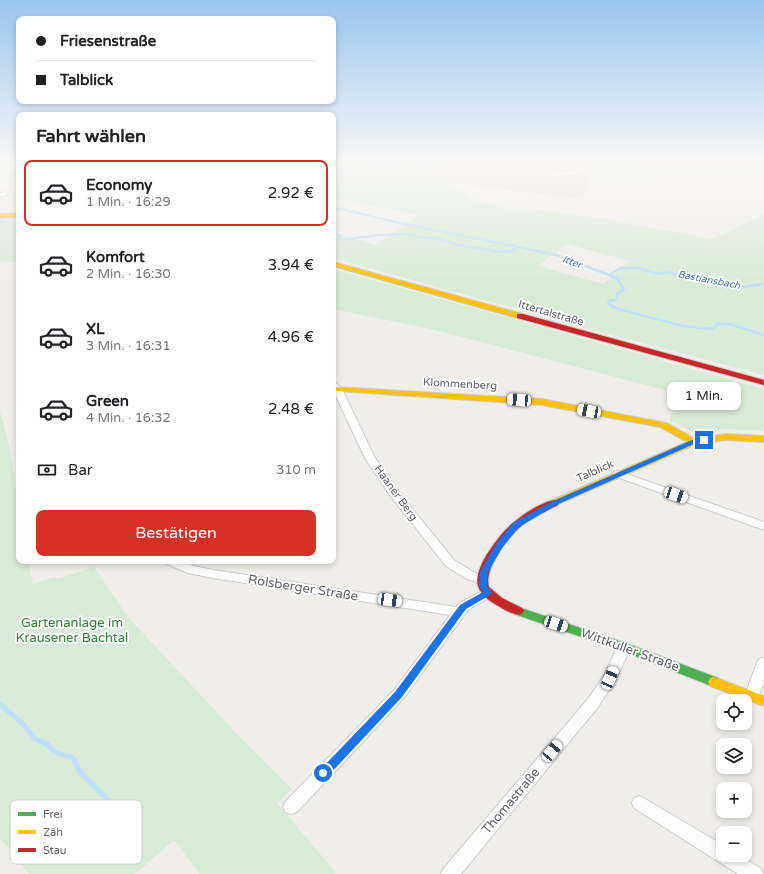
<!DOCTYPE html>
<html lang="de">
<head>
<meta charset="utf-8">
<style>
  :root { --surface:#fff; --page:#f6f6f6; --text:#202124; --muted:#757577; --line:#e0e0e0; --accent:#d93025 }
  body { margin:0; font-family:"Varela Round",sans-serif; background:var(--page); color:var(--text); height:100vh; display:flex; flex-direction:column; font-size:15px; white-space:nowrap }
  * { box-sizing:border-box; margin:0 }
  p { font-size:13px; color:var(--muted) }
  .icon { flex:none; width:22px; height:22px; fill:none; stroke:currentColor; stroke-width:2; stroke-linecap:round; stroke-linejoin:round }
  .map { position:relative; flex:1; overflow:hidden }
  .panel { position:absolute; left:16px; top:112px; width:320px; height:452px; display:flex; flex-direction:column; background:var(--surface); border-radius:8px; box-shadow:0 2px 6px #0003 }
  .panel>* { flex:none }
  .banner { position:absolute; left:16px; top:16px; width:320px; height:88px; border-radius:8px; box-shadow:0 2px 6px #0003; display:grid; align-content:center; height:88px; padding:0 20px; background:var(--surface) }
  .fabs { position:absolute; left:716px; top:694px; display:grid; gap:8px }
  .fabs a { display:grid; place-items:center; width:36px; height:36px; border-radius:8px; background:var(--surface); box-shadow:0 2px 6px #0003; font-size:20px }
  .end { position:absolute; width:18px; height:18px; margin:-9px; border:5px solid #1a73e8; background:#fff; box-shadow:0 0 0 2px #fff }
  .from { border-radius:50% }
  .bubble { position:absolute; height:28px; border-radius:8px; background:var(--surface); box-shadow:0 2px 6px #0003; font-size:13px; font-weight:600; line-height:28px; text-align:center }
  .car { position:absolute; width:12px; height:24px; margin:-12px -6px; border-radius:5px; box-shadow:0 0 3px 1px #0007; background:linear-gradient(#fff 24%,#345 0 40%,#fff 0 76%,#345 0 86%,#fff 0) }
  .banner b { display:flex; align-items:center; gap:14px; height:38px; font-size:15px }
  .banner b+b { border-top:1px solid var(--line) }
  .banner i { width:10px; height:10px; background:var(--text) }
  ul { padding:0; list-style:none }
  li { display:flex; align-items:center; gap:12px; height:66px; margin:0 8px 6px; padding:0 12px; border:2px solid transparent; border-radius:8px }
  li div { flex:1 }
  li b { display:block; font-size:15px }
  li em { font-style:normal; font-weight:600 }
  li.selected { border-color:var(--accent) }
  li>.icon { width:36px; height:36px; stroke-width:1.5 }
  h2 { padding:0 20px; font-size:18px; line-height:48px }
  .pay { display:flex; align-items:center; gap:10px; height:44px; padding:0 20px; font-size:15px }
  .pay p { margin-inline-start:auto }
  .primary-button { display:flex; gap:8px; margin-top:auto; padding:8px 20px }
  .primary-button a { flex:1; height:46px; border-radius:8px; background:var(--accent); color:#fff; font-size:16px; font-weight:600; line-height:46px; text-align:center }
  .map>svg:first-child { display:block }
  .education { fill:#e2e0da }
  .green { fill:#d8ebd6; fill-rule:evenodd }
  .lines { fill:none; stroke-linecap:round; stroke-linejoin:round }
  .stream-far2 { stroke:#bfe0f9; stroke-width:2 }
  .stream-far1 { stroke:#bfe0f9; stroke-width:2.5 }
  .stream { stroke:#bfe0f9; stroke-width:5.5 }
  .street-casing { stroke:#cbcccc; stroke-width:2 }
  .fast-casing { stroke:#cacacb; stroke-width:2 }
  .slow-casing { stroke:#cacacb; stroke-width:2 }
  .jam-casing { stroke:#cacacb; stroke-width:2 }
  .street { fill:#fdfcfc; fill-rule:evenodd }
  .fast { fill:#4caf50; fill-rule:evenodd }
  .slow { fill:#ffc107; fill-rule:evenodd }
  .jam { fill:#c62828; fill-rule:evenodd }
  .route { fill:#1a73e8 }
  .labels { text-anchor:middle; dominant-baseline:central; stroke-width:3.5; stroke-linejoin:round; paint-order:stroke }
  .far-water-label { font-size:10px; font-style:italic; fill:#4174aa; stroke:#fff }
  .street-label { font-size:11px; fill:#5f6368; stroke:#fff }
  .near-street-label { font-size:13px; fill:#5f6368; stroke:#fff }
  .near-park-label { font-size:13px; fill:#348238; stroke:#fff }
  .key { fill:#fff; stroke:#cfd0d2; stroke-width:1 }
  .key-label { font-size:11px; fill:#5f6368 }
</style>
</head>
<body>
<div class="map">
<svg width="764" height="874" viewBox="0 0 764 874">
  <rect width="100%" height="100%" fill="#efeeea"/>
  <path class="education" d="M408 163H597L582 199 431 180Z"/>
  <path class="green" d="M0 163H19V166L14 167 18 180H0Z
    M333 163H408L431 180 447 183 474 199 488 204 509 209H534L604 219 712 239 764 214V375L571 324 333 258V232L376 245 418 215 333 198ZM567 244 630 261 603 284 538 266Z
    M601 163H618L628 168 764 170V174L594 179Z
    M19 218V260L14 262 0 261V219Z
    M333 269 764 389V431L726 429 695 433 669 420 680 394 431 329 333 309Z
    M0 412C16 462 19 508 19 561H28L33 584 55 577 58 579 94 567 128 617 237 734 292 789 277 803 333 869 336 874H200L174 840 135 874H29L0 838Z"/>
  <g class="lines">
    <path class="stream-far2" d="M333 170 454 163
      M333 209 337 208 403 224 519 247
      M0 223 5 220
      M333 230 340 237 338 239 340 240 379 235 406 234 424 238H436L458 245 490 250
      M514 250 519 247 532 250"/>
    <path class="stream-far1" d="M484 249C494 251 506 254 516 249
      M528 249 556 255 617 278 624 289 617 294V299L608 302 611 306 619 309 682 326 713 329 717 324H729L764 335
      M609 275 621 268H638L658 274 668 272 682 276 691 275 700 279 718 281 744 287 764 284"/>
    <path class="stream" d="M0 704 23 724 34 738 47 744 54 752 73 758 80 772 113 805"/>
    <g class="street-casing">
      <path id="street" d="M568 163H574L581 168 580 173 552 177 549 175 552 173 576 171Z
        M5 192 8 194 7 195 0 197V193Z
        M333 382 336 383 342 389 375 458 397 490 454 560 475 573 487 577 489 580 487 583 483 584 467 579 446 566 389 494 365 458 333 390Z
        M618 471 764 522V530L614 476 613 474 614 472Z
        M165 561H182L194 566 213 570 456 607 458 604 484 590 488 588 492 590 494 593 492 596 468 610 404 698 297 812 291 814 285 812 283 807 285 802 394 690 450 615 213 578 188 573 167 564Z
        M624 642 629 643 631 647 615 681 598 707 461 874H441L444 868 588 699 605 674 619 643Z
        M764 658V682L757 699 752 701 747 699 745 695 757 663 759 659Z
        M640 796 723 845V855H739L760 868 763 874H738L634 808 632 803 634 798Z"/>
    </g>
    <g class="fast-casing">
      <path id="fast" d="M518 607 628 644 718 678 720 682 718 686 714 687 620 650 514 614 512 611 514 608Z"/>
    </g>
    <g class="slow-casing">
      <path id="slow" d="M19 213V217L0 218V214Z
        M333 262 523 314 524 316 523 318H517L333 266Z
        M334 387 542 399 666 423 695 439 726 434 764 436V442L726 440 696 444 554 506 549 503 550 501 687 442 660 427 542 405 337 391 333 389Z
        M714 677 764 696V706L710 686 708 682 710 678Z"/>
    </g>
    <g class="jam-casing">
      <path id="jam" d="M517 314H523L764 380V385L517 318Z
        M554 500 559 503 558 505C545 512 530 518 519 528 506 539 484 569 489 587L502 598 522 608 524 611 522 614C515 616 506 611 500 607 491 602 481 596 478 586 472 569 501 532 514 522 525 513 540 503 554 500Z"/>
    </g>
    <use href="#street" class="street"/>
    <use href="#fast" class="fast"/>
    <use href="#slow" class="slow"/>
    <use href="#jam" class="jam"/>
  </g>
  <linearGradient id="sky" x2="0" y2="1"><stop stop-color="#97c6ef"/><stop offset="0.57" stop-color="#f8f7f6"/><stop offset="1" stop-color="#f8f7f6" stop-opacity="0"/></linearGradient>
  <rect width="764" height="285" fill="url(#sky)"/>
  <path class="route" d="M704 438 707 439V441L696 443 556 505 519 527 502 548 488 572 487 586 492 593 490 595 466 609 402 697 327 777 323 778 320 777 318 773 320 770 395 692 460 605 483 592 479 586 480 572 496 544 513 523 551 502 692 440Z"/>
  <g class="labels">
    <g class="far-water-label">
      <text transform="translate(572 262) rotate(20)">Itter</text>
      <text transform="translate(709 280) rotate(11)">Bastiansbach</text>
    </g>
    <g class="street-label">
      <text transform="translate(551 313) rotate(16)">Ittertalstraße</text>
      <text transform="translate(460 384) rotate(3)">Klommenberg</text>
      <text transform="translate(595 471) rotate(-24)">Talblick</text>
      <text transform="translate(396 493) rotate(54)">Haaner Berg</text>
    </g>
    <g class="near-street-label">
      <text transform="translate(303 588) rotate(9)">Rolsberger Straße</text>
      <text transform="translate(630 650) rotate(20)">Wittkuller Straße</text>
      <text transform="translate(511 801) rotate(-50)">Thomastraße</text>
    </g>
    <g class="near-park-label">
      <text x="72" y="623">Gartenanlage im<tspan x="72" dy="15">Krausener Bachtal</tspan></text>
    </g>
  </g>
  <rect x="10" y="800" width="132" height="64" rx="6" class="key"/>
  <rect x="18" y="812" width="18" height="4" fill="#4caf50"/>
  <rect x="18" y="830" width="18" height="4" fill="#ffc107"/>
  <rect x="18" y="848" width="18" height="4" fill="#c62828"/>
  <g class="key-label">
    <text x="43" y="818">Frei</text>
    <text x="43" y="836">Zäh</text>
    <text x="43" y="854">Stau</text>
  </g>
</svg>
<div class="fabs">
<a><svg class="icon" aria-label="locate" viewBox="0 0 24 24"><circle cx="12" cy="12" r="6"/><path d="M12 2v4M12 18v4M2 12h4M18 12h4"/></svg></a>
<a><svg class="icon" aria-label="layers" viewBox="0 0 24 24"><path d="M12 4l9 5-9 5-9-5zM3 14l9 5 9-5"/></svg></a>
<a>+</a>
<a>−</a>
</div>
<i class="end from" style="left:323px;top:773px"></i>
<i class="end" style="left:704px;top:440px"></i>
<div class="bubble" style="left:667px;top:382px;width:74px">1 Min.</div>
<i class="car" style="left:519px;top:400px;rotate:274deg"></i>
<i class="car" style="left:589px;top:411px;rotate:281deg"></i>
<i class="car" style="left:676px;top:495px;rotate:109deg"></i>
<i class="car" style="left:390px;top:600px;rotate:98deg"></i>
<i class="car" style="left:556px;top:624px;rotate:108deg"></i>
<i class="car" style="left:610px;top:678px;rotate:24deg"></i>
<i class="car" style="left:552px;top:751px;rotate:40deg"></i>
<div class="banner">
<b><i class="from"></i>Friesenstraße</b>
<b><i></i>Talblick</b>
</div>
<section class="panel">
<h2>Fahrt wählen</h2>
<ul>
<li class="selected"><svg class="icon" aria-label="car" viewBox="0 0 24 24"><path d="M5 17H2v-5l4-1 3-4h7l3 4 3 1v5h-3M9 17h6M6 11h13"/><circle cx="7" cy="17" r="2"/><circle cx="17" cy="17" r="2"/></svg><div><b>Economy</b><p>1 Min. · 16:29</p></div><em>2.92 €</em></li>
<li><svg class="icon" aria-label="car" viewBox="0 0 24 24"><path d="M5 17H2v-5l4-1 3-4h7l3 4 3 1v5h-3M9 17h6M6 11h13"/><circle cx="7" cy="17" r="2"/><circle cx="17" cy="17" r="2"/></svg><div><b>Komfort</b><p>2 Min. · 16:30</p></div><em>3.94 €</em></li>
<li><svg class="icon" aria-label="car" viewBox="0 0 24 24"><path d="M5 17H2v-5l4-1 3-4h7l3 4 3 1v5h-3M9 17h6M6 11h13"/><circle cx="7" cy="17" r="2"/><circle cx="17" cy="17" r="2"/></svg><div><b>XL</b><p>3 Min. · 16:31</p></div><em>4.96 €</em></li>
<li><svg class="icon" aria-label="car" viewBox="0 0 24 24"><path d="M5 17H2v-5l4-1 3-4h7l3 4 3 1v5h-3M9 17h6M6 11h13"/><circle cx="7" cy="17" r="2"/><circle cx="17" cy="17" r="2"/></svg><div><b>Green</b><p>4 Min. · 16:32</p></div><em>2.48 €</em></li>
</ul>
<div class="pay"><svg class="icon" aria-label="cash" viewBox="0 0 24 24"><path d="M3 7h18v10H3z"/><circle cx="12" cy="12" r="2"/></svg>Bar<p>310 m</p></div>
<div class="primary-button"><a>Bestätigen</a></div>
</section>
</div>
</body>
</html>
